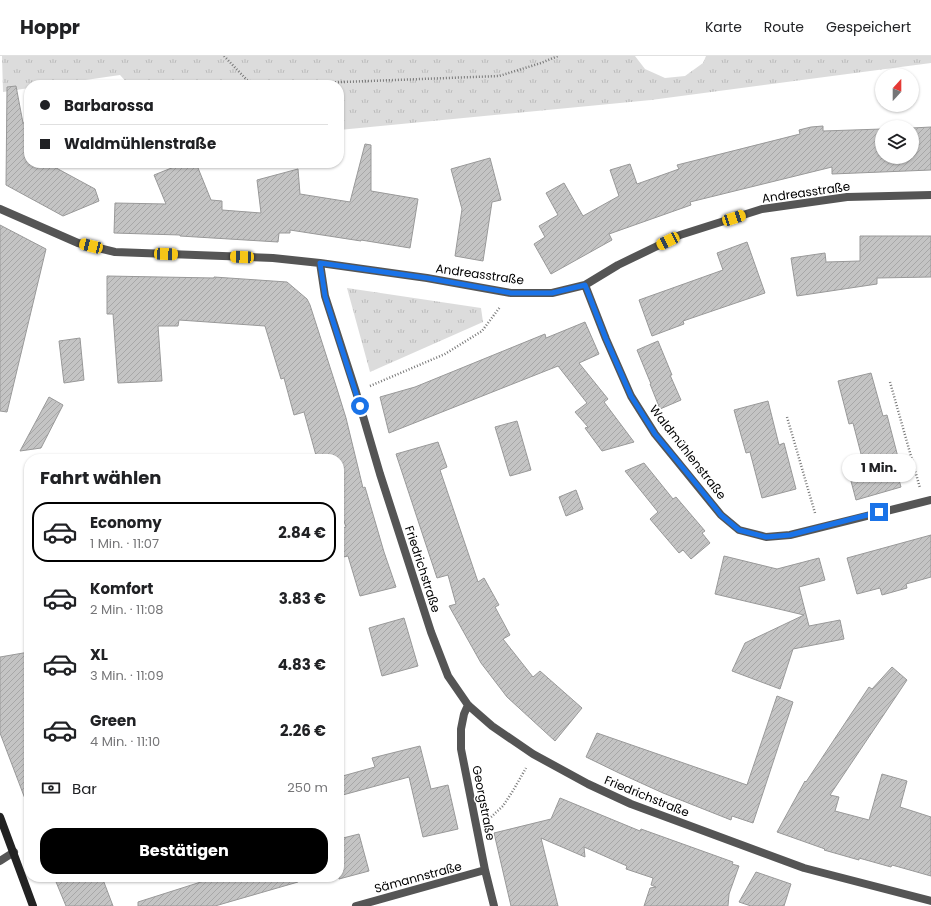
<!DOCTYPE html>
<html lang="de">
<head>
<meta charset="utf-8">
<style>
  :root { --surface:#fff; --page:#f2f2f2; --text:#202124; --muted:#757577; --line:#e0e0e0; --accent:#000 }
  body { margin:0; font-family:Poppins,sans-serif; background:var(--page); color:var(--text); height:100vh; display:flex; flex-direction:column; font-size:15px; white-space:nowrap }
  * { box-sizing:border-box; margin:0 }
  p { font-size:13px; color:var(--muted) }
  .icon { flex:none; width:22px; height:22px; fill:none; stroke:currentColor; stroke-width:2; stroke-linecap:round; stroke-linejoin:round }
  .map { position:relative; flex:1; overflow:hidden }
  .sheet { position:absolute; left:24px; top:398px; width:320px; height:428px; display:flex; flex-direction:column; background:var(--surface); border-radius:16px; box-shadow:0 1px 3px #0004 }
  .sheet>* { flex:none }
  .top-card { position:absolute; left:24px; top:24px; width:320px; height:88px; border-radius:16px; box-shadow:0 1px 3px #0004; display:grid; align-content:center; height:88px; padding:0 16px; background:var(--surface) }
  .needle { width:26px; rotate:21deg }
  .tools { position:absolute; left:875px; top:12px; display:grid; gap:8px }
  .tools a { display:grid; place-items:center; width:44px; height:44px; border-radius:50%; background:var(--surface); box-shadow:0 1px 3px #0004; font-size:20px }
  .end { position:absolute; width:18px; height:18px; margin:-9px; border:5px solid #1a73e8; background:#fff; box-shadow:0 0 0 2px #fff }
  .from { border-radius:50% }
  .bubble { position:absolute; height:28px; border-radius:14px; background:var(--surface); box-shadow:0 1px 3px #0004; font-size:13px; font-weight:700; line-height:28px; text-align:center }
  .car { position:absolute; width:12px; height:24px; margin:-12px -6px; border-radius:5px; box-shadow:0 0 3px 1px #0007; background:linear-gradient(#f5c518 24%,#345 0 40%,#f5c518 0 76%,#345 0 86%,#f5c518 0) }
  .top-card b { display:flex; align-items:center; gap:14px; height:38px; font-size:15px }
  .top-card b+b { border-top:1px solid var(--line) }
  .top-card i { width:10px; height:10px; background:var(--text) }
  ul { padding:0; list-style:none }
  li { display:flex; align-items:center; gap:12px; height:60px; margin:0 8px 6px; padding:0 8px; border:2px solid transparent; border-radius:16px }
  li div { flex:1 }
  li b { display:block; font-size:15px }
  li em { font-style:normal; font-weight:700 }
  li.selected { border-color:var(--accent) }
  li>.icon { width:36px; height:36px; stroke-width:1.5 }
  h2 { padding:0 16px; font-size:18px; line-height:48px }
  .pay { display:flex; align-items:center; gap:10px; height:44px; padding:0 16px; font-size:15px }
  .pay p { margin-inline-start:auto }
  .cta { display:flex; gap:8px; margin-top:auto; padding:8px 16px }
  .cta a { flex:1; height:46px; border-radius:16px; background:var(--accent); color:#fff; font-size:16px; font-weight:700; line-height:46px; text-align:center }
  header { display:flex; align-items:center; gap:24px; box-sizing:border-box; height:56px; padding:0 20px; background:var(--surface); border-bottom:1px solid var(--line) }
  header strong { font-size:19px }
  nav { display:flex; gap:22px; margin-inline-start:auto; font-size:14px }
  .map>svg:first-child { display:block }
  .grass { fill:url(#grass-tufts) }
  .building { fill:url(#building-hatch); stroke:#999 }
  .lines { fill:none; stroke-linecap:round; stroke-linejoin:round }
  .path { stroke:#777; stroke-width:2.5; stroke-dasharray:1 2; stroke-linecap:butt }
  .street { stroke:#555; stroke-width:8 }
  .secondary { stroke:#222; stroke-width:8 }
  .route { stroke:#1a73e8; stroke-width:5 }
  .labels { text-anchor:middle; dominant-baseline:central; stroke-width:3; stroke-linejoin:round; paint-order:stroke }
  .street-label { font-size:12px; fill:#000; stroke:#fff }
</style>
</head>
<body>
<header>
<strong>Hoppr</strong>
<nav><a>Karte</a><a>Route</a><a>Gespeichert</a></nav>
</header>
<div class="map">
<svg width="931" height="850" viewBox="0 0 931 850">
  <defs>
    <pattern id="grass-tufts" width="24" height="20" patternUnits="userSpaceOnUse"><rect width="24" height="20" fill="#dcdcdc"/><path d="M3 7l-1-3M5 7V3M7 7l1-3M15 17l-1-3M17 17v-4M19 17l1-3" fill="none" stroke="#bbb"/></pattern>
    <pattern id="building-hatch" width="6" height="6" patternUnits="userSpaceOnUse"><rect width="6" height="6" fill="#c4c4c4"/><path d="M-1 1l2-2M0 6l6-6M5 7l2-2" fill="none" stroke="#a7a7a7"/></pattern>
  </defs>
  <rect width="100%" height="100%" fill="#fff"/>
  <path class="grass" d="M2 0H635L645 13 665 22 685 20 703 7 706 0H931V7L651 44 339 74V29H129L120 19 51 29H29V32L3 36Z
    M347 232 481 252 483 266 370 316Z"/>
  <path class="building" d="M16 30 23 67 29 66V107H47L95 133 99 145 63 160 6 129 7 31Z
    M823 70V75L882 73V101H912V72L931 71V114L832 118V111L690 146 691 149 609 178 612 184 551 218 534 188 545 181 539 170 558 159 546 137 564 127 583 160 619 140 610 114 630 108 637 128 679 113 677 109 800 78 799 74 811 71Z
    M365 88 371 89V135L418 143 410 192 361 184V185L290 174V177H279L278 186 180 180V179L114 177 115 147 166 148 154 119 184 107H196L211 144 222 145V154L261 157 257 124 298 113 300 138 350 146Z
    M490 102 501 144 492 146 483 205 455 200 462 153 451 113Z
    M0 169 46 193 7 356 0 355Z
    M860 180H931V221L877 222V228L797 240 791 202 825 197 826 206 860 205Z
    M747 186 765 237 683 265 684 268 652 280 639 244 723 214 717 197Z
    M107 220 214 222V221L287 226 307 243 310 249 337 333 346 362 363 432 365 431 384 496 396 531 360 540 348 500 339 502V473L346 471 339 451V403H317L304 356 294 359 284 322 281 323 265 270 179 264 178 270H158L162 325 118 327 113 258H107Z
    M585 266 599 298 579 307 608 343 604 346 634 386 602 395 585 372 588 371 575 356 587 347 558 310 389 377 380 341 415 331 545 278 546 282Z
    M80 282 84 324 64 327 59 285Z
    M658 285 672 319H670L681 344 660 353 650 328H651L637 294Z
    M871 317 883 360 887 359 899 405 894 406 901 431 856 444 851 425 867 421 853 367 849 368 838 325Z
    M49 341 63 349 41 392 20 395Z
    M768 345 779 389 784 387 796 433 762 442 750 396 746 397 734 354Z
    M517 365 531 414 510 420 495 371Z
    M438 386 447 411 440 414 478 526 484 522 499 549 495 551 510 579 503 583 533 621 540 615 582 652 555 685 507 641 481 607 449 550 456 548 448 519 437 522 396 398Z
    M644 407 673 443 676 441 705 475 702 477 710 487 691 503 683 494 679 497 650 463 658 456 625 415Z
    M576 434 583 453 566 460 559 441Z
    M931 479V521L906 528 907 532 882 539 880 532 857 538 847 502Z
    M724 500 777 513 819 502 825 524 799 531 809 570 840 564 844 583 793 593 780 633 732 615 745 587 804 559 715 538Z
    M404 562 418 610 382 620 369 572Z
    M29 596V748H27L0 677V601Z
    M892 611 907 624 830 739 839 741 835 755 869 764 882 718 907 725 900 751 931 761V820L892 809 891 811 859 802V804L824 794 825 793 777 776 805 725 806 726 869 631 872 633Z
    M777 640 793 646 753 767 732 760 731 764 663 737 619 717 586 701 597 677 747 729Z
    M420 690 431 733 448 729 458 773 423 781 409 721 339 740V721L375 711 372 702Z
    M560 742 640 775 641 773 733 806 732 808 739 810 729 838 728 850H644L650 832 656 831 651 829 653 822 626 813 627 810 584 791 585 801 541 782 558 850H511L494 777 551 763Z
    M359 778 369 815 339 823V783Z
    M756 816 791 828 784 850H751L739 846Z
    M54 821H102L113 850H66Z
    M203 821H297L298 826 215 850H138V846L204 825Z"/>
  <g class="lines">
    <path class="path" d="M224 0 247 24 260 29
      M266 29 499 20 541 7 558 0
      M890 326 920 432
      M370 330 445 298 482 275 500 251
      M787 361 815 457
      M491 761 503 750 514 733 526 712"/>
    <path class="street" d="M0 153 78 187 115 196 273 202 320 207 427 222 511 237H552L585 229 618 209 680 179 762 153 847 141 931 139
      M320 207 325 240 356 336 380 418 431 576 448 620 468 649 492 670 533 698 588 728 631 748 804 812 931 845
      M585 229 606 283 631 340 655 378 721 459 739 474 766 481 790 479 931 444
      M468 649 464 658 461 673V693L485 814 494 850
      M0 805 14 796
      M356 850 485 814"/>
    <path class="secondary" d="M0 761 33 850"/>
  </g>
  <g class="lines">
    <path class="route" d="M360 350 325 240 320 207 427 222 511 237H552L585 229 606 283 631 340 655 378 693 424 721 459 739 474 766 481 790 479 879 456"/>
  </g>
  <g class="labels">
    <g class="street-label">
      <text transform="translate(806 136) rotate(-8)">Andreasstraße</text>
      <text transform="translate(480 218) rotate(8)">Andreasstraße</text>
      <text transform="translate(688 396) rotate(52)">Waldmühlenstraße</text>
      <text transform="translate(423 513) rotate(72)">Friedrichstraße</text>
      <text transform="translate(647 740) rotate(22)">Friedrichstraße</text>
      <text transform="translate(484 747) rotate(79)">Georgstraße</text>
      <text transform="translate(418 821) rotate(-15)">Sämannstraße</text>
    </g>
  </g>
</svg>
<div class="tools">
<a><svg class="needle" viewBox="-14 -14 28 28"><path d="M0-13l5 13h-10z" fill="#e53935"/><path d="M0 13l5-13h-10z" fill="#757577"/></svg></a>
<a><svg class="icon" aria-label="layers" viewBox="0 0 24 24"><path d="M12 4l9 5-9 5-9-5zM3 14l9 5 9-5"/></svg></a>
</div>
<i class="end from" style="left:360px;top:350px"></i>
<i class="end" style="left:879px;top:456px"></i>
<div class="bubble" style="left:842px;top:398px;width:74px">1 Min.</div>
<i class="car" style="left:734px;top:162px;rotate:72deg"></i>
<i class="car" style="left:668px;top:185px;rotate:244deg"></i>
<i class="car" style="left:91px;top:190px;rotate:284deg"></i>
<i class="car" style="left:166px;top:198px;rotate:92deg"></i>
<i class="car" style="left:242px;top:201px;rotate:272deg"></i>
<div class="top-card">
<b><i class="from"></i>Barbarossa</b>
<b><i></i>Waldmühlenstraße</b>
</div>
<section class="sheet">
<h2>Fahrt wählen</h2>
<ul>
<li class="selected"><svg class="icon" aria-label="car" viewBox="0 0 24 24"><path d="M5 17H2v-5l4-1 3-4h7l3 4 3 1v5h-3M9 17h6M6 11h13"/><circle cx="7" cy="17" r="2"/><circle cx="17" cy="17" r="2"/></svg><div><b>Economy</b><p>1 Min. · 11:07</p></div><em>2.84 €</em></li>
<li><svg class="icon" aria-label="car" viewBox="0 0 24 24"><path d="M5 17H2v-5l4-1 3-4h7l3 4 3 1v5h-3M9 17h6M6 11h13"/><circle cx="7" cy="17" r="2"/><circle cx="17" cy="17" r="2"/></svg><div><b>Komfort</b><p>2 Min. · 11:08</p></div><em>3.83 €</em></li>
<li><svg class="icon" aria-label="car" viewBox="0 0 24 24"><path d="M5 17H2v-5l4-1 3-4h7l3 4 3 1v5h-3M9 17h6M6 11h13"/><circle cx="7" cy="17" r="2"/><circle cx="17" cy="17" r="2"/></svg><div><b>XL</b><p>3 Min. · 11:09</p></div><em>4.83 €</em></li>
<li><svg class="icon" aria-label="car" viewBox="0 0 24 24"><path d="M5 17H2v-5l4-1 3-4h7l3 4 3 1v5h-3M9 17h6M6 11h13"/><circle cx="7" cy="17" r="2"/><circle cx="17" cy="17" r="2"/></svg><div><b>Green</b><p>4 Min. · 11:10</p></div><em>2.26 €</em></li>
</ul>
<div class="pay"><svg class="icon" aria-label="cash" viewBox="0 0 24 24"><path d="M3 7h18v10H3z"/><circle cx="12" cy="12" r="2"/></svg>Bar<p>250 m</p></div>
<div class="cta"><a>Bestätigen</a></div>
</section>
</div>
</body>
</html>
